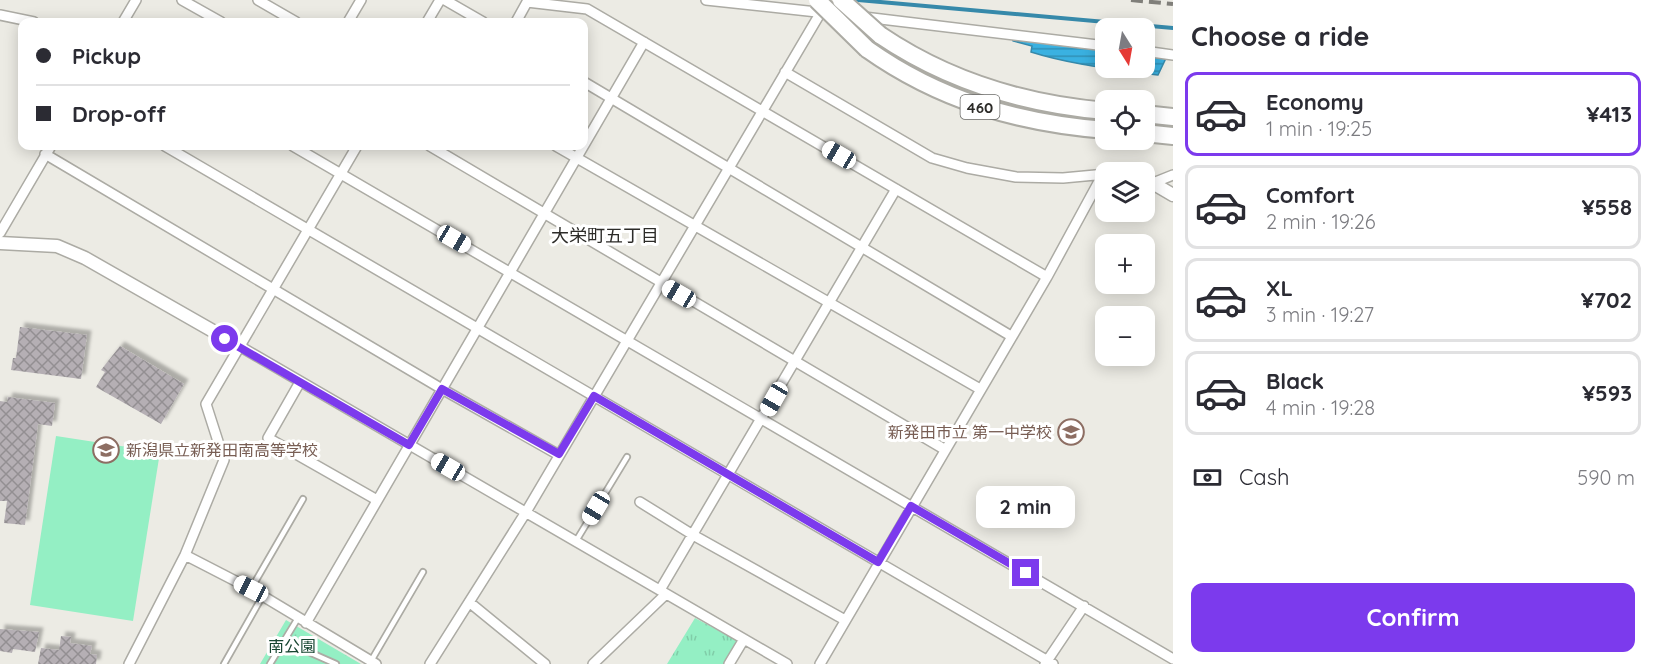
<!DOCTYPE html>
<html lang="en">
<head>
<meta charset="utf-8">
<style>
  :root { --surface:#fff; --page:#f7f7f7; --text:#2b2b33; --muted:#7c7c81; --line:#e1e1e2; --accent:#7c3aed }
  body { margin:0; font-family:Quicksand,"Noto Sans JP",sans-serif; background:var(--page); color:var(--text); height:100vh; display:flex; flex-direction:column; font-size:22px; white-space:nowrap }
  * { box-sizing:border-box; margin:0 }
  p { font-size:20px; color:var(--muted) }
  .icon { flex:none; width:33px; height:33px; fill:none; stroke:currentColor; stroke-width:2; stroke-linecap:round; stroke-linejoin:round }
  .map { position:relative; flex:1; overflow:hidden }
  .sheet { display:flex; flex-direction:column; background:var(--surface); width:480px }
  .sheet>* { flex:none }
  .guide { position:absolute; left:18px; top:18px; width:570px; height:132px; border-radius:12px; box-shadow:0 3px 15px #0003; display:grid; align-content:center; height:132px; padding:0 18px; background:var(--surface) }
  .needle { width:39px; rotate:169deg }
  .tools { position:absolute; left:1095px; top:18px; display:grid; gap:12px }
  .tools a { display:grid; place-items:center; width:60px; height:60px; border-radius:12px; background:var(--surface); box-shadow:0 3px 15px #0003; font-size:30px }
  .end { position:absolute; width:27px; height:27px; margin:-14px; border:8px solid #7c3aed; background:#fff; box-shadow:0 0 0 3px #fff }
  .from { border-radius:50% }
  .bubble { position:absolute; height:42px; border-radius:12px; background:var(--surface); box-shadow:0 3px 15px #0003; font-size:20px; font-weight:700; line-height:42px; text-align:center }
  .car { position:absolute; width:18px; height:36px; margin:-18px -9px; border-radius:8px; box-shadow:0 0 4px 2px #0007; background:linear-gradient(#fff 24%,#345 0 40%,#fff 0 76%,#345 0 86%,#fff 0) }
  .guide b { display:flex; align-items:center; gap:21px; height:57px; font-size:22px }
  .guide b+b { border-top:2px solid var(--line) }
  .guide i { width:15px; height:15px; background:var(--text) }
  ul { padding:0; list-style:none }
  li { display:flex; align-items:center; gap:18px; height:84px; margin:0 12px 9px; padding:0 6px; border:3px solid var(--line); border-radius:12px }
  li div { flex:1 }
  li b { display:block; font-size:22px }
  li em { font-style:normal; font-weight:700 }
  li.selected { border-color:var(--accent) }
  li>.icon { width:54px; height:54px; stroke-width:1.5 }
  h2 { padding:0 18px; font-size:27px; line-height:72px }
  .pay { display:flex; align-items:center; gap:15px; height:66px; padding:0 18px; font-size:22px }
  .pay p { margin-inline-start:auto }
  .button { display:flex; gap:12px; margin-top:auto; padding:12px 18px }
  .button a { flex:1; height:69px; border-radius:12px; background:var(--accent); color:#fff; font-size:24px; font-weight:700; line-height:69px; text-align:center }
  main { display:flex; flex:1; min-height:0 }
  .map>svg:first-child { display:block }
  .grass { fill:#94efc4 }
  .park { fill:url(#park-tufts) }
  .water { fill:url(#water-rules); stroke:#3689aa; stroke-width:1.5 }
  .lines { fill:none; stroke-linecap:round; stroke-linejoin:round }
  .stream { stroke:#3689aa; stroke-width:4 }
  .building { fill:url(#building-cross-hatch); filter:url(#shadow) }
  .lane-casing { stroke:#acaba4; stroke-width:8 }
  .street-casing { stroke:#acaba4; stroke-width:12 }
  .secondary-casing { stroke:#acaba4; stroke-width:15 }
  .highway-casing { stroke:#acaba4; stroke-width:20 }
  .lane { stroke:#fff; stroke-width:4.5 }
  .street { stroke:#fff; stroke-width:9 }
  .secondary { stroke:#fff; stroke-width:12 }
  .highway { stroke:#fff; stroke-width:16 }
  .rail { stroke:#807f7a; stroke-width:4; stroke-dasharray:12 6; stroke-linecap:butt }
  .highway-bridge-casing { stroke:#acaba4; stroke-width:20; stroke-linecap:butt }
  .highway-bridge { stroke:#fff; stroke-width:16 }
  .route { stroke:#7c3aed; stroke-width:8 }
  .labels { text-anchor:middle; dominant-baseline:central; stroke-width:6; stroke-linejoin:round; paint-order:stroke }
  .shield { fill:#fff; stroke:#6b6b68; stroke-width:1.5 }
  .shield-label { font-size:15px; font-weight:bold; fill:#2c2b28 }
  .education-label { font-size:16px; fill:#785e54; stroke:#fff; text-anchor:end }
  .park-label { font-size:16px; fill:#174531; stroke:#fff }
  .neighbourhood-label { font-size:18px; fill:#2c2b28; stroke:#fff }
</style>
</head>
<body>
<main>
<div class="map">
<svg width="1173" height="664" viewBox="0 0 1173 664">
  <defs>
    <pattern id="park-tufts" width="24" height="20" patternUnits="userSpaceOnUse" patternTransform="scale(1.5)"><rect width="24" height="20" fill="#94efc4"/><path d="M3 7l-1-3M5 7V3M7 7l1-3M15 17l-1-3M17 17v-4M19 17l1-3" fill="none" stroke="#80cda8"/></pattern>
    <pattern id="water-rules" width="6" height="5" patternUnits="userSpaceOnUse" patternTransform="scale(1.5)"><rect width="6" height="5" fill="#3ab1e1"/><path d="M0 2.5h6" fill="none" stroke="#3190b6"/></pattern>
    <pattern id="building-cross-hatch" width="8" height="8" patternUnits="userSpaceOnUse" patternTransform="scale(1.5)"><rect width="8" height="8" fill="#b5afb4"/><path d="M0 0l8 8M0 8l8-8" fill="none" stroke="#938f92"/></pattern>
    <filter id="shadow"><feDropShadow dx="4.5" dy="-4.5" stdDeviation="1.5" flood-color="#0004"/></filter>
  </defs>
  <rect width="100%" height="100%" fill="#ecebe4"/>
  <path class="grass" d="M56 436 160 452 133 621 30 605Z"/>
  <path class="park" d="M695 618 738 641 725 664H667Z
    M286 620 361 664H260Z"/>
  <path class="water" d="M1012 38 1105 47 1106 68H1144L1145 51 1167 56 1158 75C1115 69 1072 65 1031 52L1032 46 1013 41Z"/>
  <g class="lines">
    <path class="stream" d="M858 0 1173 28"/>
  </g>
  <path class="building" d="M20 327 87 335 81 379 11 370 13 358H16Z
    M120 346 184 384 161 424 96 387 105 372 101 370Z
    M8 397 55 403 52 426 38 424 25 525 4 523 7 501H0V401L7 402Z
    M0 629 39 632 35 652 13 649 12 653 0 651Z
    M61 636 71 637 70 643 92 646 90 654 97 655 96 664H38L41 648 59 650Z"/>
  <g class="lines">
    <g class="lane-casing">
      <path id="lane" d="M576 541 627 457
        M251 589 303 499
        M284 641 336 664
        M371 661 423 572
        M224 664 262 597
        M270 664 298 618"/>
    </g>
    <g class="street-casing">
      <path id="street" d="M182 0 221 22
        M258 0 296 22
        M445 0 483 22
        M706 0 826 13
        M0 15 34 22
        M864 17 1106 46
        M123 22 136 0
        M348 22 361 0
        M427 22 440 0
        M516 22 527 2 587 9 1047 277
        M1144 51 1173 55
        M785 72 932 158 967 168 1016 177 1063 178 1106 174
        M584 82 1011 336
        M165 146 1053 664
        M293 146 1173 659
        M430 146 944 449
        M556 146 980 389
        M45 154 442 389 559 455
        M1153 183 1173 175
        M0 233 51 146
        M241 347 787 664
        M300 382 268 438 377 500
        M640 502 693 535 845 620
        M185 555 251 589 376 664
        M660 590 896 189
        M469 602 545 664
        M306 623 644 42
        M129 664 185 555 224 460 206 404 357 146
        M430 664 526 512 821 12
        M593 664 666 594
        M729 664 744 639
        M820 664 1047 277 1103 174
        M1045 664 1084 606"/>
    </g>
    <g class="secondary-casing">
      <path id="secondary" d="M1144 178 1173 195
        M0 243 57 246 85 258 241 347"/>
    </g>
    <g class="highway-casing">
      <path id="highway" d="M880 35C948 81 1023 104 1106 111
        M867 49C939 100 1017 123 1106 130
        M1144 114 1173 117
        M1144 133 1173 136"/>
    </g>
    <use href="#lane" class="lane"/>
    <use href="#street" class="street"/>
    <use href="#secondary" class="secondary"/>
    <use href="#highway" class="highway"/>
    <path class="rail" d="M1131 0 1173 4"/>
    <g class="highway-bridge-casing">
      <path id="highway-bridge" d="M817 0 867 49
        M841 0 880 35"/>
    </g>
    <use href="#highway-bridge" class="highway-bridge"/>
  </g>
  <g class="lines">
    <path class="route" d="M225 339 409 445 442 389 559 454 594 396 878 562 911 506 1026 573"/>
  </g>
  <defs>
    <g id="school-ring" transform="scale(1.35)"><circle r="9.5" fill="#fff" stroke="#8d6e63" stroke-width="1.5"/><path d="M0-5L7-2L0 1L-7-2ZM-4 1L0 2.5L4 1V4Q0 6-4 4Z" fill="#8d6e63"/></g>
  </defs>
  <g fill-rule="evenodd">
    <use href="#school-ring" x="1071" y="432"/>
    <use href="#school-ring" x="106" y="450"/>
  </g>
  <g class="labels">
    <rect class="shield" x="960.5" y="95" width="39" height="24" rx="4.5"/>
    <g class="shield-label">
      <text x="980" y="107">460</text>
    </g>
    <g class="education-label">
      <text x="1052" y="432">新発田市立 第一中学校</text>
      <text x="126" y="450" text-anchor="start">新潟県立新発田南高等学校</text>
    </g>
    <g class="park-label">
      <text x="292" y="646">南公園</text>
    </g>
    <g class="neighbourhood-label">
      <text x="605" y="235">大栄町五丁目</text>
    </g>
  </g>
</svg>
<div class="tools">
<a><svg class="needle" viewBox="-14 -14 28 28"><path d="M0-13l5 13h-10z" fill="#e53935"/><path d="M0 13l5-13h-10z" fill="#7c7c81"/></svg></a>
<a><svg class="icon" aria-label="locate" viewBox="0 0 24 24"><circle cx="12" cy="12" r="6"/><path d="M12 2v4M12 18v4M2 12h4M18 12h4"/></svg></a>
<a><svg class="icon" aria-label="layers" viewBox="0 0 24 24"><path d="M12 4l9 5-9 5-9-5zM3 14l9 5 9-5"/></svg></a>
<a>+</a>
<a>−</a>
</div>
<i class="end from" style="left:225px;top:339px"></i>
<i class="end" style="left:1026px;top:573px"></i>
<div class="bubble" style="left:976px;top:486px;width:99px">2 min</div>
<i class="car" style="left:839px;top:155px;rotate:300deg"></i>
<i class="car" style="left:454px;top:239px;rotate:120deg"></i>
<i class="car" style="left:679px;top:294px;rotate:300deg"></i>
<i class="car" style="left:774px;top:399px;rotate:210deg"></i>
<i class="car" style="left:448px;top:467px;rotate:300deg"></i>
<i class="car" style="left:596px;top:508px;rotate:211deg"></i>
<i class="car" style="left:251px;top:589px;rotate:297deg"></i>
<div class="guide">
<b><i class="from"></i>Pickup</b>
<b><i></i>Drop-off</b>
</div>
</div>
<section class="sheet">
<h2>Choose a ride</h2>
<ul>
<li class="selected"><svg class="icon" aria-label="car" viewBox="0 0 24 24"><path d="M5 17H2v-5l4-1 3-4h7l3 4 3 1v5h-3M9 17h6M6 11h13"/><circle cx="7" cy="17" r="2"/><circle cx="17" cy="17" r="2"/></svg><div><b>Economy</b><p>1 min · 19:25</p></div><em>¥413</em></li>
<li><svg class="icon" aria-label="car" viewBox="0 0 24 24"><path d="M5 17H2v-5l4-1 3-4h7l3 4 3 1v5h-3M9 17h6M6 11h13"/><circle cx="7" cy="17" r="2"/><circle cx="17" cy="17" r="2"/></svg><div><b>Comfort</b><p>2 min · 19:26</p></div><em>¥558</em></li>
<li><svg class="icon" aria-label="car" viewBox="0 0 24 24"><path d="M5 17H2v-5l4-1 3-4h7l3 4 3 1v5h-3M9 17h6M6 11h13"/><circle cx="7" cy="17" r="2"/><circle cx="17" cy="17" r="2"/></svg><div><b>XL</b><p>3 min · 19:27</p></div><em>¥702</em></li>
<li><svg class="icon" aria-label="car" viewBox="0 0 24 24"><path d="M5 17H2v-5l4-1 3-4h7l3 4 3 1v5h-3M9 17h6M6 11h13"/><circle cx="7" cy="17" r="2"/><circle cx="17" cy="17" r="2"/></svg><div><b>Black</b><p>4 min · 19:28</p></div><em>¥593</em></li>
</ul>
<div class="pay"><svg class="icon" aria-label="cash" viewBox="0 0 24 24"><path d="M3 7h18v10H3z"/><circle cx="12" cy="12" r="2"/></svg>Cash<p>590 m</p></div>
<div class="button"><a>Confirm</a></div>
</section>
</main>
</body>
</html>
